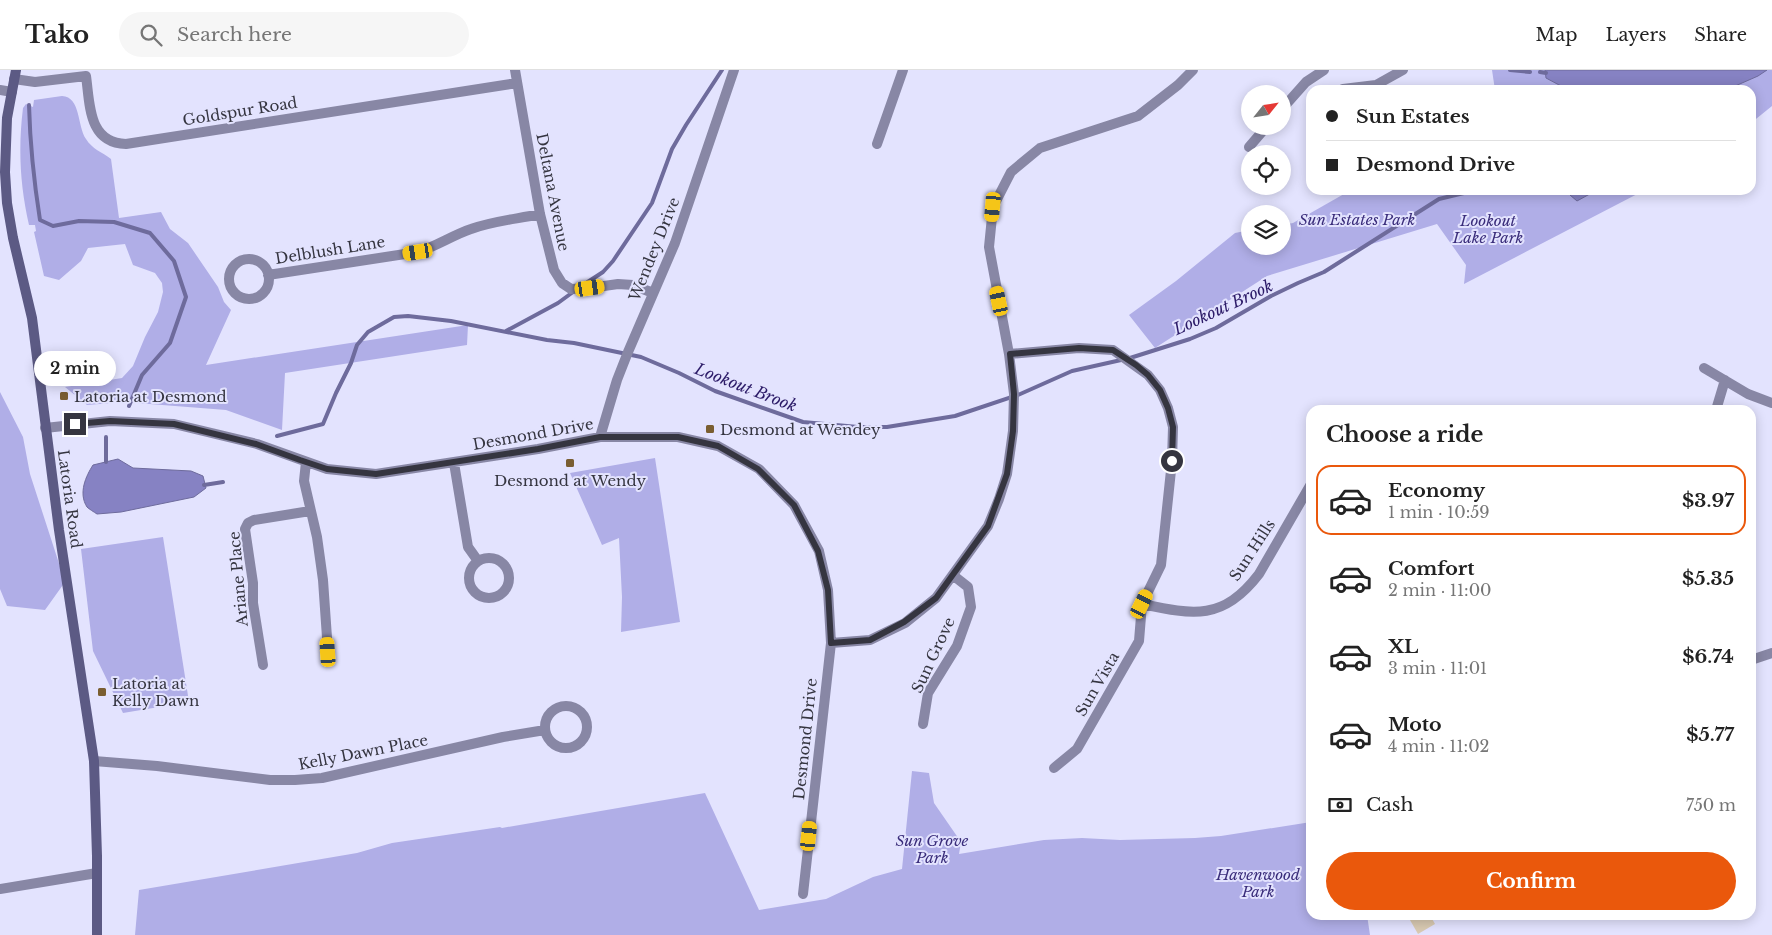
<!DOCTYPE html>
<html lang="en">
<head>
<meta charset="utf-8">
<style>
  :root { --surface:#fff; --page:#f6f6f6; --text:#222; --muted:#767676; --line:#e0e0e0; --accent:#ea580c }
  body { margin:0; font-family:"Libre Baskerville",serif; background:var(--page); color:var(--text); height:100vh; display:flex; flex-direction:column; font-size:19px; white-space:nowrap }
  * { box-sizing:border-box; margin:0 }
  p { font-size:16px; color:var(--muted) }
  .icon { flex:none; width:28px; height:28px; fill:none; stroke:currentColor; stroke-width:2; stroke-linecap:round; stroke-linejoin:round }
  .map { position:relative; flex:1; overflow:hidden }
  .details { position:absolute; left:1306px; top:335px; width:450px; height:515px; display:flex; flex-direction:column; background:var(--surface); border-radius:15px; box-shadow:0 2px 12px #0003 }
  .details>* { flex:none }
  .hud { position:absolute; left:1306px; top:15px; width:450px; height:110px; border-radius:15px; box-shadow:0 2px 12px #0003; display:grid; align-content:center; height:110px; padding:0 20px; background:var(--surface) }
  .needle { width:32px; rotate:60deg }
  .controls { position:absolute; left:1241px; top:15px; display:grid; gap:10px }
  .controls a { display:grid; place-items:center; width:50px; height:50px; border-radius:50%; background:var(--surface); box-shadow:0 2px 12px #0003; font-size:25px }
  .end { position:absolute; width:22px; height:22px; margin:-11px; border:6px solid #353540; background:#fff; box-shadow:0 0 0 2px #fff }
  .from { border-radius:50% }
  .bubble { position:absolute; height:35px; border-radius:18px; background:var(--surface); box-shadow:0 2px 12px #0003; font-size:16px; font-weight:800; line-height:35px; text-align:center }
  .car { position:absolute; width:15px; height:30px; margin:-15px -8px; border-radius:6px; box-shadow:0 0 4px 1px #0007; background:linear-gradient(#f5c518 24%,#345 0 40%,#f5c518 0 76%,#345 0 86%,#f5c518 0) }
  .hud b { display:flex; align-items:center; gap:18px; height:48px; font-size:19px }
  .hud b+b { border-top:1px solid var(--line) }
  .hud i { width:12px; height:12px; background:var(--text) }
  ul { padding:0; list-style:none }
  li { display:flex; align-items:center; gap:15px; height:70px; margin:0 10px 8px; padding:0 10px; border:2px solid transparent; border-radius:15px }
  li div { flex:1 }
  li b { display:block; font-size:19px }
  li em { font-style:normal; font-weight:800 }
  li.on { border-color:var(--accent) }
  li>.icon { width:45px; height:45px; stroke-width:1.5 }
  h2 { padding:0 20px; font-size:22px; line-height:60px }
  .pay { display:flex; align-items:center; gap:12px; height:55px; padding:0 20px; font-size:19px }
  .pay p { margin-inline-start:auto }
  .action { display:flex; gap:10px; margin-top:auto; padding:10px 20px }
  .action a { flex:1; height:58px; border-radius:30px; background:var(--accent); color:#fff; font-size:20px; font-weight:800; line-height:58px; text-align:center }
  header { display:flex; align-items:center; gap:30px; box-sizing:border-box; height:70px; padding:0 25px; background:var(--surface); border-bottom:1px solid var(--line) }
  header strong { font-size:24px }
  nav { display:flex; gap:28px; margin-inline-start:auto; font-size:18px }
  .search { width:350px; height:45px; background:var(--page); display:flex; align-items:center; gap:12px; box-sizing:border-box; padding:0 18px; border-radius:28px; color:var(--muted); font-size:19px }
  .map>svg:first-child { display:block }
  .green { fill:#b0aee7 }
  .water { fill:#8682c3; stroke:#6e6b9c }
  .lines { fill:none; stroke-linecap:round; stroke-linejoin:round }
  .stream { stroke:#6e6b9c; stroke-width:4 }
  .building { fill:#d9cab2 }
  .street { stroke:#8887a5; stroke-width:10 }
  .secondary { stroke:#5c5a84; stroke-width:10 }
  .route { stroke:#353540; stroke-width:6 }
  .poi-dot { fill:#7a5e31; stroke:#e3e3fe; stroke-width:2 }
  .labels { text-anchor:middle; dominant-baseline:central; stroke-width:4; stroke-linejoin:round; paint-order:stroke }
  .street-label { font-size:15px; fill:#353540; stroke:#e3e3fe }
  .park-label { font-size:15px; font-style:italic; fill:#3a2d7b; stroke:#e3e3fe }
  .poi-label { font-size:15px; fill:#353540; stroke:#e3e3fe; text-anchor:start }
  .water-label { font-size:16px; font-style:italic; fill:#2c1b68; stroke:#e3e3fe }
</style>
</head>
<body>
<header>
<strong>Tako</strong>
<div class="search"><svg class="icon" aria-label="search" viewBox="0 0 24 24"><circle cx="10" cy="10" r="6"/><path d="M15 15l6 6"/></svg>Search here</div>
<nav><a>Map</a><a>Layers</a><a>Share</a></nav>
</header>
<div class="map">
<svg width="1772" height="865" viewBox="0 0 1772 865">
  <rect width="100%" height="100%" fill="#e3e3fe"/>
  <path class="green" d="M1492 0H1772V36L1751 53V20H1495Z
    M62 26C81 27 77 56 86 69 92 79 102 82 111 89L119 148 161 142 170 159 188 173 218 217 224 232 231 240 206 295 468 255 467 275 285 303 282 360 226 340 124 332 87 335 65 317 122 308 133 296 145 267 158 242 163 222 162 213 155 203 133 195 125 174 88 178 81 191 59 210 44 206 34 162 36 161 35 155H29C20 115 18 79 23 38L26 34 33 37 34 30Z
    M1351 120H1645L1464 214 1466 195 1437 154 1267 206 1155 278 1129 245 1176 211 1235 163 1250 160V176H1282L1283 155 1293 153Z
    M0 322 23 367 30 404 65 512 45 540 7 536 0 519Z
    M655 388 680 552 621 562 622 527 619 468 602 475 570 403Z
    M163 467 189 632 123 643 93 581 81 479Z
    M912 701 929 703 934 733 961 772 959 784 1044 770 1082 768 1120 770 1195 768 1221 766 1311 752V845H1367L1370 865H135L139 820 357 783 392 773 500 757 502 758 705 723 759 840 826 829 873 807 902 799Z"/>
  <path class="water" d="M1545 0H1767L1758 6 1726 20H1564L1561 16 1546 8Z
    M1568 120H1597L1577 131 1570 125Z
    M118 389 133 398 191 401 203 406 206 418 194 427 121 442 97 444C94 442 89 439 87 437 78 423 86 406 93 395Z"/>
  <g class="lines">
    <path class="stream" d="M1510 0 1530 2
      M1540 2 1546 3
      M29 35C30 73 34 112 40 150L53 156 79 151 114 152 150 163 174 191 186 227 170 273 142 305 129 336
      M583 215 603 202 613 191 652 133 672 79 686 55 722 0
      M506 261 558 233 573 222
      M277 366 323 354 336 323 351 293 357 275 368 262 394 247 408 246 451 251 547 270 574 273 641 287 679 303 715 321 803 352 858 357H887L955 346 1018 325 1072 301 1130 288 1190 269 1216 258 1271 226 1298 213 1324 202 1439 129 1468 122 1496 120
      M106 392V367
      M204 415 223 412"/>
  </g>
  <path class="building" d="M1419 845H1430L1435 854 1418 864 1410 850Z"/>
  <g class="lines">
    <path class="street" d="M515 0 540 144 554 200 562 213 571 219 590 218 618 214 633 215 653 223
      M14 9 35 12 86 6C90 34 88 73 126 74L517 13
      M1343 19 1376 15 1403 0
      M0 20 12 22
      M1282 39 1306 12 1324 0
      M877 74 903 0
      M1249 77 1267 56
      M229 209a20 20 0 1 1 40 0a20 20 0 1 1-40 0Z
      M268 205 418 182C437 176 453 165 471 159 493 151 517 149 540 144
      M1009 284 1079 278 1113 280 1148 305 1160 320 1168 338 1173 357 1172 391 1161 495 1142 534 1139 571 1077 679 1054 698
      M1704 298 1748 324 1772 333
      M1716 340 1725 310
      M45 358 110 351 174 354 257 374 327 399 376 404 538 379 600 367H678L718 376 759 399 794 435 819 481 828 520 831 573 803 824
      M600 367 617 310 628 282 675 173 734 0
      M306 392 304 411 317 467 323 510 328 582
      M454 393 468 477 478 491
      M469 508a20 20 0 1 1 40 0a20 20 0 1 1-40 0Z
      M1142 534C1194 545 1223 551 1259 504L1311 414
      M831 573 870 570 905 553 936 528 988 456 999 429 1007 404 1013 361 1014 324 1009 284 989 177 993 137 1011 102 1040 78 1138 46 1178 15 1193 0
      M1751 590 1772 583
      M263 595 253 533V513L245 459 248 453 254 450 310 441
      M545 657a21 21 0 1 1 42 0a21 21 0 1 1-42 0Z
      M923 654 928 623 957 576 971 537 968 517 954 506
      M94 691 157 696 270 710H295L322 708 503 667 545 660
      M0 819 97 803"/>
    <path class="secondary" d="M16 0 7 48 5 102 7 133 13 168 32 248 59 460 94 691 97 786V865"/>
  </g>
  <g class="lines">
    <path class="route" d="M75 354 110 351 174 354 256 374 300 390 327 399 376 404 538 379 600 367H678L718 376 758 399 794 435 818 481 828 520 831 573 870 570 904 552 936 528 988 456 1007 404 1013 361 1014 324 1010 284 1079 278 1113 280 1136 295 1148 305 1160 320 1168 338 1173 357 1172 391"/>
  </g>
  <g class="poi-dot">
    <rect x="59" y="321" width="10" height="10" rx="2.5"/>
    <rect x="705" y="354" width="10" height="10" rx="2.5"/>
    <rect x="565" y="388" width="10" height="10" rx="2.5"/>
    <rect x="97" y="617" width="10" height="10" rx="2.5"/>
  </g>
  <g class="labels">
    <g class="street-label">
      <text transform="translate(240 41) rotate(-9)">Goldspur Road</text>
      <text transform="translate(553 122) rotate(79)">Deltana Avenue</text>
      <text transform="translate(654 179) rotate(-68)">Wendey Drive</text>
      <text transform="translate(330 180) rotate(-9)">Delblush Lane</text>
      <text transform="translate(533 364) rotate(-10)">Desmond Drive</text>
      <text transform="translate(70 429) rotate(82)">Latoria Road</text>
      <text transform="translate(1252 480) rotate(-57)">Sun Hills</text>
      <text transform="translate(238 509) rotate(-95)">Ariane Place</text>
      <text transform="translate(933 585) rotate(-65)">Sun Grove</text>
      <text transform="translate(1097 614) rotate(-60)">Sun Vista</text>
      <text transform="translate(805 669) rotate(-84)">Desmond Drive</text>
      <text transform="translate(363 682) rotate(-11)">Kelly Dawn Place</text>
    </g>
    <g class="park-label">
      <text x="1357" y="149">Sun Estates Park</text>
      <text x="1488" y="150">Lookout<tspan x="1488" dy="17">Lake Park</tspan></text>
      <text x="932" y="770">Sun Grove<tspan x="932" dy="17">Park</tspan></text>
      <text x="1258" y="804">Havenwood<tspan x="1258" dy="17">Park</tspan></text>
    </g>
    <g class="poi-label">
      <text x="74" y="326">Latoria at Desmond</text>
      <text x="720" y="359">Desmond at Wendey</text>
      <text x="570" y="410" text-anchor="middle">Desmond at Wendy</text>
      <text x="112" y="613">Latoria at<tspan x="112" dy="17">Kelly Dawn</tspan></text>
    </g>
    <g class="water-label">
      <text transform="translate(1223 237) rotate(-25)">Lookout Brook</text>
      <text transform="translate(746 317) rotate(21)">Lookout Brook</text>
    </g>
  </g>
</svg>
<div class="controls">
<a><svg class="needle" viewBox="-14 -14 28 28"><path d="M0-13l5 13h-10z" fill="#e53935"/><path d="M0 13l5-13h-10z" fill="#767676"/></svg></a>
<a><svg class="icon" aria-label="locate" viewBox="0 0 24 24"><circle cx="12" cy="12" r="6"/><path d="M12 2v4M12 18v4M2 12h4M18 12h4"/></svg></a>
<a><svg class="icon" aria-label="layers" viewBox="0 0 24 24"><path d="M12 4l9 5-9 5-9-5zM3 14l9 5 9-5"/></svg></a>
</div>
<i class="end from" style="left:1172px;top:391px"></i>
<i class="end" style="left:75px;top:354px"></i>
<div class="bubble" style="left:34px;top:281px;width:82px">2 min</div>
<i class="car" style="left:993px;top:137px;rotate:185deg"></i>
<i class="car" style="left:418px;top:182px;rotate:261deg"></i>
<i class="car" style="left:590px;top:218px;rotate:82deg"></i>
<i class="car" style="left:999px;top:231px;rotate:348deg"></i>
<i class="car" style="left:1142px;top:534px;rotate:26deg"></i>
<i class="car" style="left:328px;top:582px;rotate:356deg"></i>
<i class="car" style="left:809px;top:766px;rotate:6deg"></i>
<div class="hud">
<b><i class="from"></i>Sun Estates</b>
<b><i></i>Desmond Drive</b>
</div>
<section class="details">
<h2>Choose a ride</h2>
<ul>
<li class="on"><svg class="icon" aria-label="car" viewBox="0 0 24 24"><path d="M5 17H2v-5l4-1 3-4h7l3 4 3 1v5h-3M9 17h6M6 11h13"/><circle cx="7" cy="17" r="2"/><circle cx="17" cy="17" r="2"/></svg><div><b>Economy</b><p>1 min · 10:59</p></div><em>$3.97</em></li>
<li><svg class="icon" aria-label="car" viewBox="0 0 24 24"><path d="M5 17H2v-5l4-1 3-4h7l3 4 3 1v5h-3M9 17h6M6 11h13"/><circle cx="7" cy="17" r="2"/><circle cx="17" cy="17" r="2"/></svg><div><b>Comfort</b><p>2 min · 11:00</p></div><em>$5.35</em></li>
<li><svg class="icon" aria-label="car" viewBox="0 0 24 24"><path d="M5 17H2v-5l4-1 3-4h7l3 4 3 1v5h-3M9 17h6M6 11h13"/><circle cx="7" cy="17" r="2"/><circle cx="17" cy="17" r="2"/></svg><div><b>XL</b><p>3 min · 11:01</p></div><em>$6.74</em></li>
<li><svg class="icon" aria-label="car" viewBox="0 0 24 24"><path d="M5 17H2v-5l4-1 3-4h7l3 4 3 1v5h-3M9 17h6M6 11h13"/><circle cx="7" cy="17" r="2"/><circle cx="17" cy="17" r="2"/></svg><div><b>Moto</b><p>4 min · 11:02</p></div><em>$5.77</em></li>
</ul>
<div class="pay"><svg class="icon" aria-label="cash" viewBox="0 0 24 24"><path d="M3 7h18v10H3z"/><circle cx="12" cy="12" r="2"/></svg>Cash<p>750 m</p></div>
<div class="action"><a>Confirm</a></div>
</section>
</div>
</body>
</html>
